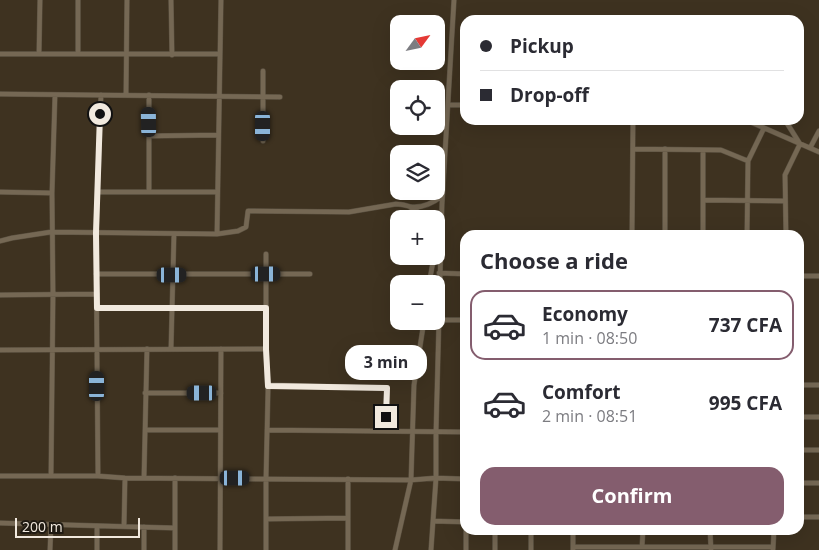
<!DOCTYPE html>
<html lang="en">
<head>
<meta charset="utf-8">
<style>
  :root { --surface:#fff; --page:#f7f7f7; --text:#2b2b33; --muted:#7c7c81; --line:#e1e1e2; --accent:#845d6e }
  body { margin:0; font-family:"Open Sans",sans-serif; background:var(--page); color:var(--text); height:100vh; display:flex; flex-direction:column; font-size:19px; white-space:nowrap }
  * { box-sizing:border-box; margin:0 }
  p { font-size:16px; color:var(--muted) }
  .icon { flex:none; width:28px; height:28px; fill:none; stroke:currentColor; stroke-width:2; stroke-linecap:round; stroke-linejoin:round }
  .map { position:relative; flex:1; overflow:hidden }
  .sheet { position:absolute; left:460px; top:230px; width:344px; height:305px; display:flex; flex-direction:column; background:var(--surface); border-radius:15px; box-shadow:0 5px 20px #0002 }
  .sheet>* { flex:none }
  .top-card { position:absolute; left:460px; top:15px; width:344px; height:110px; border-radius:15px; box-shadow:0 5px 20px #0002; display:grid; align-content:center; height:110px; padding:0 20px; background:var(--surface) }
  .needle { width:32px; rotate:57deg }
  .tools { position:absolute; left:390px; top:15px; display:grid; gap:10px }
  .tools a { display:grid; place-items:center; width:55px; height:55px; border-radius:10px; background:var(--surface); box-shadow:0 5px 20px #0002; font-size:25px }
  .scale { position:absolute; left:15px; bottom:12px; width:125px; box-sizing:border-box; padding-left:5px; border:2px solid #f1e9de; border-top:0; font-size:14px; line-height:18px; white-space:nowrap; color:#f1e9de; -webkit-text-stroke:4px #201b13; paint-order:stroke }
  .end { position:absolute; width:22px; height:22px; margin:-11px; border:6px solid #f1e9de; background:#111; box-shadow:0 0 0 2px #111 }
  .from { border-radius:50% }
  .bubble { position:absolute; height:35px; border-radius:15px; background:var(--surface); box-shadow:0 5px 20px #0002; font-size:16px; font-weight:700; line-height:35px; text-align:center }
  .car { position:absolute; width:15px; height:30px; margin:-15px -8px; border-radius:6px; box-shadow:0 0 4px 1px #0007; background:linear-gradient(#222 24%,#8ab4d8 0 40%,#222 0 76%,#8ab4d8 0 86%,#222 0) }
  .top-card b { display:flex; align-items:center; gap:18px; height:48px; font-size:19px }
  .top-card b+b { border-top:1px solid var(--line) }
  .top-card i { width:12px; height:12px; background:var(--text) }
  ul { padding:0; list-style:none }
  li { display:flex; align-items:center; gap:15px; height:70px; margin:0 10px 8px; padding:0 10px; border:2px solid transparent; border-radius:15px }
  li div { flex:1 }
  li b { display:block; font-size:19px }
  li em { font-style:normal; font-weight:700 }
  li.active { border-color:var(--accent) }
  li>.icon { width:45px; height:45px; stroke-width:1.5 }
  h2 { padding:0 20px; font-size:22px; line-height:60px }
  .cta { display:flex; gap:10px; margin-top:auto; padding:10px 20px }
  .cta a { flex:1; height:58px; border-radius:15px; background:var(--accent); color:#fff; font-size:20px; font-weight:700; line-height:58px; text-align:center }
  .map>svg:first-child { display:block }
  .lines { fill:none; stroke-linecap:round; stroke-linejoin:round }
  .street-casing { stroke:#5a5040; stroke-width:5.5 }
  .street { stroke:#756854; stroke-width:4.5 }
  .route { stroke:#f1e9de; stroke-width:6 }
</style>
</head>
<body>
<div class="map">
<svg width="819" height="550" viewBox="0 0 819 550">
  <rect width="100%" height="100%" fill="#3e3220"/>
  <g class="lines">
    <g class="street-casing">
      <path id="street" d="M171 0 172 55
        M0 54H220
        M39 54 40 0
        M78 54V0
        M0 94 280 97
        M126 95 127 0
        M448 105H465
        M746 120 819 152
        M785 120 800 144 785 175 786 235
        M149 136 218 135
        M263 141V71
        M810 148 819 131
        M633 149 721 150 748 161
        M0 192 52 193
        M98 192H217
        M149 192V95
        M703 200 785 201
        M410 207 417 211 425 219
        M217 234 221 0
        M632 235 633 120
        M665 235V149
        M703 235V150
        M747 235 748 161 764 128
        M436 239 439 223
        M0 241 12 238 51 232 217 234 238 231 246 227 248 211 349 212 396 204C402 204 407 206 412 207 424 208 433 203 442 196
        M266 254V349L268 391 266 478V550
        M439 273 465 274
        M96 274H310
        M799 276H819
        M429 284 434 256
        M0 295 97 294
        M97 308H266
        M439 320H465
        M171 349 174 234
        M0 350 266 349
        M268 385 387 388 385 431
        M799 385H819
        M145 393H221
        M799 417H819
        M145 430H220
        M267 430 465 432
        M799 450H819
        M0 476H98L125 478 411 480 436 478 465 479
        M51 476 53 295 52 193 55 95
        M98 476 96 233 101 95
        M144 477 147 349
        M799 483H819
        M799 517H819
        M266 519 348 518
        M433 521 465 522
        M0 523 175 528V478
        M97 526V550
        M124 526 125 478
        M175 528V550
        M710 530 711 549
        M573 547H773
        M642 547 643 530
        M773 549 774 530
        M50 550 51 525
        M144 550V527
        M220 550 221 349
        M348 550V479
        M395 550 411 480 414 385 424 321
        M431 550 436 478V432L442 204 454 0
        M466 550V530
        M495 550V530
        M531 550V530
        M573 550V530"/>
    </g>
    <use href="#street" class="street"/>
  </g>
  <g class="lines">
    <path class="route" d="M100 114 96 233 97 308H266V349L268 386 387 388 386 417"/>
  </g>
</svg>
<div class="tools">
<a><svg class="needle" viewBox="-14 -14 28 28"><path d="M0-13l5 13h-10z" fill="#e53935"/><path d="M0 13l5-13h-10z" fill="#7c7c81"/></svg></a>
<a><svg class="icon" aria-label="locate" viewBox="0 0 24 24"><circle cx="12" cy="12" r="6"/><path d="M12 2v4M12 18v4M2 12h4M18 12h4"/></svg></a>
<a><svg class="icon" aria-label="layers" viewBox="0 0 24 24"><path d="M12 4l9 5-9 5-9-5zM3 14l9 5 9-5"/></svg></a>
<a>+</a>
<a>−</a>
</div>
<div class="scale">200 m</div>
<i class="end from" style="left:100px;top:114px"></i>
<i class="end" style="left:386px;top:417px"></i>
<div class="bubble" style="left:345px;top:345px;width:82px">3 min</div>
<i class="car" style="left:149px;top:122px;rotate:359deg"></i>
<i class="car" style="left:263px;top:126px;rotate:180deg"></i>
<i class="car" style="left:266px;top:274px;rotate:90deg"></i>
<i class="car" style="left:172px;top:275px;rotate:90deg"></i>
<i class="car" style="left:97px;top:386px;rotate:0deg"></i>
<i class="car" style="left:202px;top:393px;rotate:270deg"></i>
<i class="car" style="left:235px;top:478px;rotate:90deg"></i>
<div class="top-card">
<b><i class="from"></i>Pickup</b>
<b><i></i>Drop-off</b>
</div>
<section class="sheet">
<h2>Choose a ride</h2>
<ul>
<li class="active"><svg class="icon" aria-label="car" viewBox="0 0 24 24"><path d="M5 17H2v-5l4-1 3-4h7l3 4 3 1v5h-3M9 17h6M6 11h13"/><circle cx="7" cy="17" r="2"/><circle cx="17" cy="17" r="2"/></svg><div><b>Economy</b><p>1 min · 08:50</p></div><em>737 CFA</em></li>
<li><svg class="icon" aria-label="car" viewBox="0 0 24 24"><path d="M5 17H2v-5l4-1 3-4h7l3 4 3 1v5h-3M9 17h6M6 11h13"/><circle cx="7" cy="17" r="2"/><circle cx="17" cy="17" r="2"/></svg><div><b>Comfort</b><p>2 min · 08:51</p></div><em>995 CFA</em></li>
</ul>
<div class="cta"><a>Confirm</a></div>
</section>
</div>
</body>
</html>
